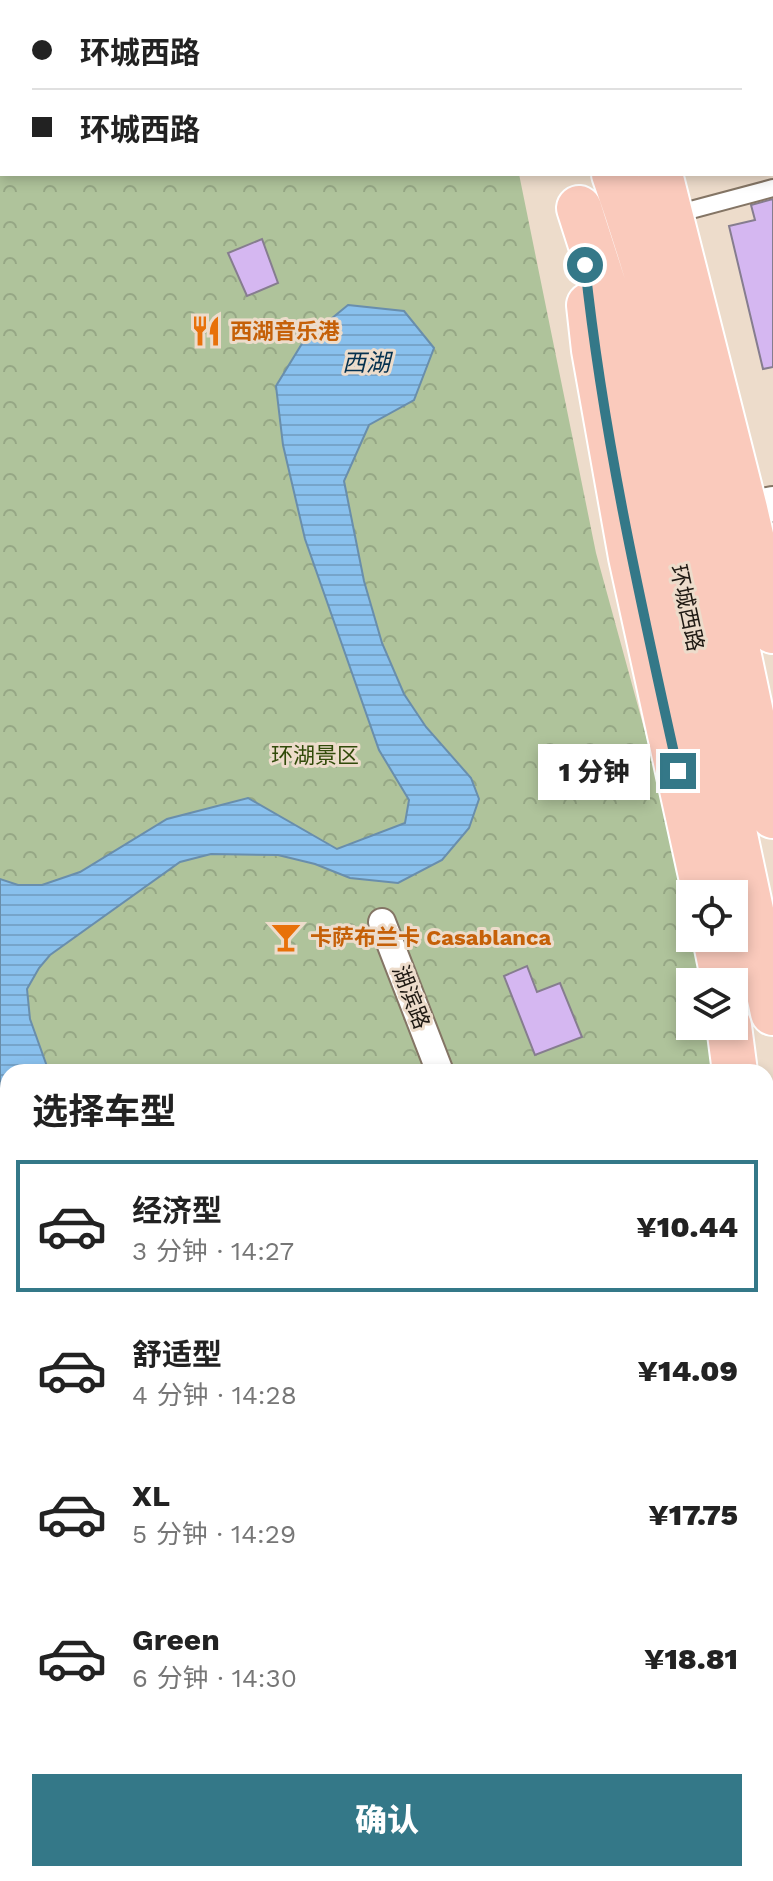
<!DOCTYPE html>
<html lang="zh">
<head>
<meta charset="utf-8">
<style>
  :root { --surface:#fff; --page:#f2f2f2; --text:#222; --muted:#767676; --line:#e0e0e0; --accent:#347888 }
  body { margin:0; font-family:"Work Sans","Noto Sans SC",sans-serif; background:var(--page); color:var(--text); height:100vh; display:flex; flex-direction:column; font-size:30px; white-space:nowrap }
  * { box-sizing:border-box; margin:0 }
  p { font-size:26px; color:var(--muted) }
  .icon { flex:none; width:44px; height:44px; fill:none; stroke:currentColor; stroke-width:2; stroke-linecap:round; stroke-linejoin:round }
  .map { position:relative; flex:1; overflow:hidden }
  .panel { position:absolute; left:0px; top:1064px; width:774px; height:818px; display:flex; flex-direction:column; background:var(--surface); border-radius:24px 24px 0 0; box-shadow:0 4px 12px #0003 }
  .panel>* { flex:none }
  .top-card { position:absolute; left:0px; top:0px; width:774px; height:176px; box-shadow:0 4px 12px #0003; display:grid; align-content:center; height:176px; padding:0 32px; background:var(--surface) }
  .controls { position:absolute; left:676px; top:880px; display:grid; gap:16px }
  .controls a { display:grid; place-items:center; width:72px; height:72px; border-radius:0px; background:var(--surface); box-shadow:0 4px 12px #0003; font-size:40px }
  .end { position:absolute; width:36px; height:36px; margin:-18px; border:10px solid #347888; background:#fff; box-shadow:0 0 0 4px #fff }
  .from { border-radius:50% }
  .bubble { position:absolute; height:56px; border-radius:0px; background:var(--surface); box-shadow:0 4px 12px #0003; font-size:26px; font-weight:800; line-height:56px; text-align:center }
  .top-card b { display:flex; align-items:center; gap:28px; height:76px; font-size:30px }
  .top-card b+b { border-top:2px solid var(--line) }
  .top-card i { width:20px; height:20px; background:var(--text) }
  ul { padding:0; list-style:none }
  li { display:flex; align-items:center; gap:24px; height:132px; margin:0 16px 12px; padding:0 16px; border:4px solid transparent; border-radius:0px }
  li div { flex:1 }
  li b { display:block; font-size:30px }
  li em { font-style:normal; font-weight:800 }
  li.selected { border-color:var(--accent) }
  li>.icon { width:72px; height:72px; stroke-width:1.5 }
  h2 { padding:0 32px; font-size:36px; line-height:96px }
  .action { display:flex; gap:16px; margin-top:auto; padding:16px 32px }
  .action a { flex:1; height:92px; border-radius:0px; background:var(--accent); color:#fff; font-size:32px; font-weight:800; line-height:92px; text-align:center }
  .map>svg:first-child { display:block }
  .forest { fill:url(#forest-crowns) }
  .water { fill:url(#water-rules); stroke:#698eac; stroke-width:2 }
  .building { fill:#d5b7f1; stroke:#867d8f; stroke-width:2 }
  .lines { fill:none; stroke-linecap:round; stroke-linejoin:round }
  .service-casing { stroke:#847565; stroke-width:20 }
  .pedestrian-casing { stroke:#847565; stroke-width:30 }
  .minor-casing { stroke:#847565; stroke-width:38 }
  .secondary-casing { stroke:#847565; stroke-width:48 }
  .primary-casing { stroke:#fff; stroke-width:48 }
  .service { stroke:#fff; stroke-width:16 }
  .pedestrian { stroke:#fff; stroke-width:26 }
  .minor { stroke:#fff; stroke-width:34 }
  .secondary { stroke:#fff; stroke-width:44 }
  .primary { stroke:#facabc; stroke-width:44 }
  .route { stroke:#347888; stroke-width:10 }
  .labels { text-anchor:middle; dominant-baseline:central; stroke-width:6; stroke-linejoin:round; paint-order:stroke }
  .food-label { font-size:22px; font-weight:bold; fill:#c56008; stroke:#eddccb; text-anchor:start }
  .street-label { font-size:22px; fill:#1f1913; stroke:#eddccb }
  .park-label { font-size:22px; fill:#314a09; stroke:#eddccb }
  .water-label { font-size:24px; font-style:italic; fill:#05314f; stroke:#eddccb }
</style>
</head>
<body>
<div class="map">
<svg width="773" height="1881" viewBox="0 0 773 1881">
  <defs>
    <pattern id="forest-crowns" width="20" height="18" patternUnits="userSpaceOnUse" patternTransform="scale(2)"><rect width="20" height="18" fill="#afc39b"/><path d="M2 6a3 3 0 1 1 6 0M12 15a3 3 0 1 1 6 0" fill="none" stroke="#96a785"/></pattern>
    <pattern id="water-rules" width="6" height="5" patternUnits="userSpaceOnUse" patternTransform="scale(2)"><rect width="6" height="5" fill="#89c0ed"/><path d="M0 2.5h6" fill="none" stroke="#76a4ca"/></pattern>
  </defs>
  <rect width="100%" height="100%" fill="#eddccb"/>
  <path class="forest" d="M0 0H478V2H2V174H519L596 553 690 896V938H701L706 982H690V1026H711L716 1072H8V1874H766V1302L773 1315V1881H0Z"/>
  <path class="water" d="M348 305 404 311 434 348 414 400 369 425 344 481 364 581 382 643 404 694 426 727 471 778 479 799 469 828 442 860 398 883 350 878 315 864 278 855 211 854 180 862 50 955 39 968 27 989 30 1019 49 1072H8V1874H405L411 1881H0V879L18 885H42L80 872 167 819 248 798 337 849 405 823 409 800 379 750 305 539 283 445 276 386 303 342Z"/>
  <path class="building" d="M773 199V367L763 369 729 226 755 220 751 205Z
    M262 239 278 283 247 296 228 253Z
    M527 966 537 992 560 983 582 1037 535 1055 504 976Z"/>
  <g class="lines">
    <g class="service-casing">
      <path id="service" d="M672 215 773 188
        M766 1246 773 1281
        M766 1341 773 1339"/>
    </g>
    <g class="pedestrian-casing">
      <path id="pedestrian" d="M382 922 440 1072
        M766 1450 773 1453"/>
    </g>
    <g class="minor-casing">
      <path id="minor" d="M736 2 743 0
        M745 509 773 504"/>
    </g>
    <g class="secondary-casing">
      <path id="secondary" d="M431 0 434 2
        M86 2 89 0
        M176 2 180 0
        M227 2 232 0
        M0 70 2 68
        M0 108 2 107"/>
    </g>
    <g class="primary-casing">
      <path id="primary" d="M502 0V2
        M554 0V2
        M605 0 606 2
        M614 174C687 382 726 601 773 816
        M660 174 745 509 773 631
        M579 208 631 370 654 456 773 1013
        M589 305 594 350 631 557 705 894
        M715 938 724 982
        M729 1026 735 1072
        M766 1199 773 1220"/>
    </g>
    <use href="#service" class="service"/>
    <use href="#pedestrian" class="pedestrian"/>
    <use href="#minor" class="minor"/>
    <use href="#secondary" class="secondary"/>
    <use href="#primary" class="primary"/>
  </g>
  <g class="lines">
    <path class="route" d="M585 265C603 436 641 604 678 771"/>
  </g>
  <defs>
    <g id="restaurant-bare" transform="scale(2.4)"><path d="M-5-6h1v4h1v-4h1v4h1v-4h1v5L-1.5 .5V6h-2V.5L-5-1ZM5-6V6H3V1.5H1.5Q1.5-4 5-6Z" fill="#e8710a" stroke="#eddccb" stroke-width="2.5" paint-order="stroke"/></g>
    <g id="bar-bare" transform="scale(2.4)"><path d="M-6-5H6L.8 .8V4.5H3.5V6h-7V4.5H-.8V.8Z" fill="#e8710a" stroke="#eddccb" stroke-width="2.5" paint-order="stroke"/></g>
  </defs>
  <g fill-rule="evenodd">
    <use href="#restaurant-bare" x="206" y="331"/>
    <use href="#bar-bare" x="286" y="937"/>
  </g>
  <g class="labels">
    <g class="food-label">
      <text x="230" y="331">西湖音乐港</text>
      <text x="310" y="937">卡萨布兰卡 Casablanca</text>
    </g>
    <g class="street-label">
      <text transform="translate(687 608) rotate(78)">环城西路</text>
      <text transform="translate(411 997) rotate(69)">湖滨路</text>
    </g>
    <g class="park-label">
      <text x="315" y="755">环湖景区</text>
    </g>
    <g class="water-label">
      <text x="366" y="363">西湖</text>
    </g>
  </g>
</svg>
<div class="controls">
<a><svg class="icon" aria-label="locate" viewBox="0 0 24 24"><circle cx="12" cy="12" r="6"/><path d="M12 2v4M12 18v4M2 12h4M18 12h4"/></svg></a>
<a><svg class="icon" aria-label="layers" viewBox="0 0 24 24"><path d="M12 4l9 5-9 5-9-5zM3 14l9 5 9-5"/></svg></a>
</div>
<i class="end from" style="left:585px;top:265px"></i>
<i class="end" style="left:678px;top:771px"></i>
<div class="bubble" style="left:538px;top:744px;width:112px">1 分钟</div>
<div class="top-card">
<b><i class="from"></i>环城西路</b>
<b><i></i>环城西路</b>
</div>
<section class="panel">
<h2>选择车型</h2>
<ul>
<li class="selected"><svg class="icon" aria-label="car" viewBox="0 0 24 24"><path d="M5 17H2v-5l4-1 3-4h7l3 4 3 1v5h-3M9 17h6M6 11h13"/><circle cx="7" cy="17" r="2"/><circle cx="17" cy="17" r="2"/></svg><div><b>经济型</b><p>3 分钟 · 14:27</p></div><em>¥10.44</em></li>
<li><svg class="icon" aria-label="car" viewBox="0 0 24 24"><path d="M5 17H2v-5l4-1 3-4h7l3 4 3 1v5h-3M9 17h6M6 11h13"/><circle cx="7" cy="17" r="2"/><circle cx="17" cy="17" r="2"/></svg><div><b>舒适型</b><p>4 分钟 · 14:28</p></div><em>¥14.09</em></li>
<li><svg class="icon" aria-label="car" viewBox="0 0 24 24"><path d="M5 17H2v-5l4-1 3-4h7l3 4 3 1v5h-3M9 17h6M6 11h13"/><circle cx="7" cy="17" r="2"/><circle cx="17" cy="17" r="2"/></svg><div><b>XL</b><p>5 分钟 · 14:29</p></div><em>¥17.75</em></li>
<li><svg class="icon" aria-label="car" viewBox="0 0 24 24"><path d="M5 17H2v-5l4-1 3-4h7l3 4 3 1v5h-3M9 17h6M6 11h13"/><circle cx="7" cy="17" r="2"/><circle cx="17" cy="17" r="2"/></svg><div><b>Green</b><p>6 分钟 · 14:30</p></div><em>¥18.81</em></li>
</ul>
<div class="action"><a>确认</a></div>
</section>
</div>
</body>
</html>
